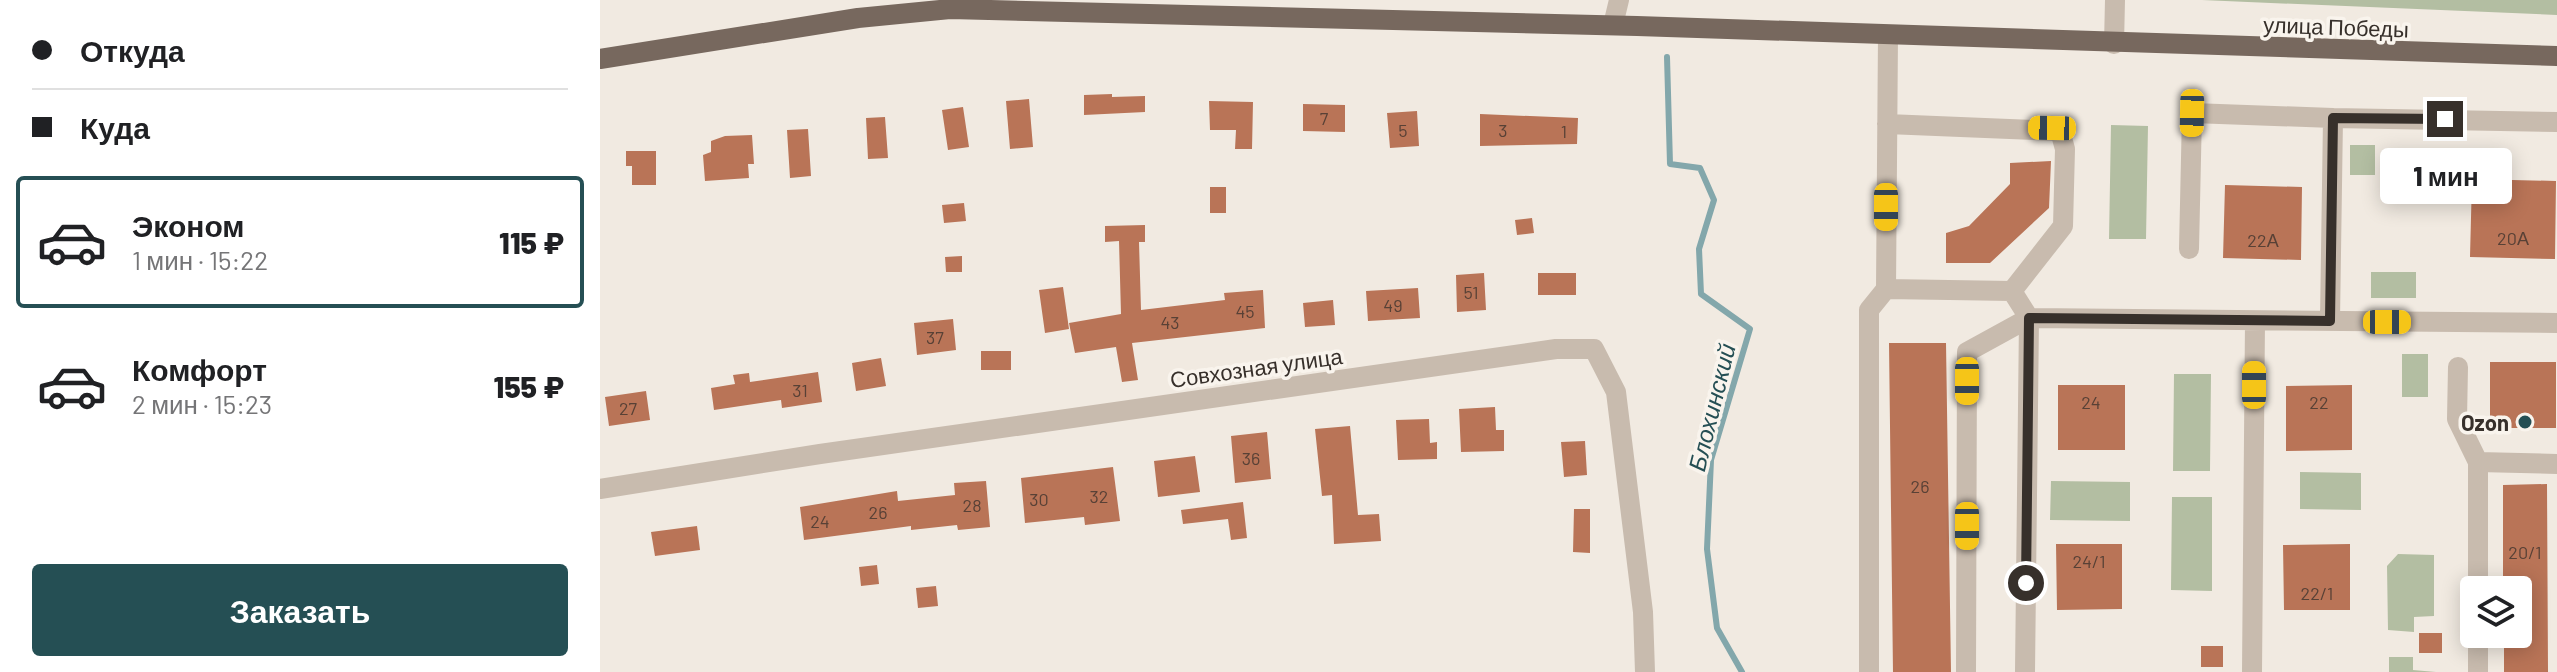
<!DOCTYPE html>
<html lang="ru">
<head>
<meta charset="utf-8">
<style>
  :root { --surface:#fff; --page:#f2f2f2; --text:#202124; --muted:#757577; --line:#e0e0e0; --accent:#254f54 }
  body { margin:0; font-family:Barlow,sans-serif; background:var(--page); color:var(--text); height:100vh; display:flex; flex-direction:column; font-size:30px; white-space:nowrap }
  * { box-sizing:border-box; margin:0 }
  p { font-size:26px; color:var(--muted) }
  .icon { flex:none; width:44px; height:44px; fill:none; stroke:currentColor; stroke-width:2; stroke-linecap:round; stroke-linejoin:round }
  .map { position:relative; flex:1; overflow:hidden }
  .drawer { display:flex; flex-direction:column; background:var(--surface); width:600px }
  .drawer>* { flex:none }
  .banner { display:grid; align-content:center; height:176px; padding:0 32px; background:var(--surface) }
  .fabs { position:absolute; left:1860px; top:576px; display:grid; gap:16px }
  .fabs a { display:grid; place-items:center; width:72px; height:72px; border-radius:8px; background:var(--surface); box-shadow:0 4px 20px #0003; font-size:40px }
  .end { position:absolute; width:36px; height:36px; margin:-18px; border:10px solid #37302b; background:#fff; box-shadow:0 0 0 4px #fff }
  .from { border-radius:50% }
  .bubble { position:absolute; height:56px; border-radius:8px; background:var(--surface); box-shadow:0 4px 20px #0003; font-size:26px; font-weight:800; line-height:56px; text-align:center }
  .car { position:absolute; width:24px; height:48px; margin:-24px -12px; border-radius:10px; box-shadow:0 0 6px 2px #0007; background:linear-gradient(#f5c518 24%,#345 0 40%,#f5c518 0 76%,#345 0 86%,#f5c518 0) }
  .banner b { display:flex; align-items:center; gap:28px; height:76px; font-size:30px }
  .banner b+b { border-top:2px solid var(--line) }
  .banner i { width:20px; height:20px; background:var(--text) }
  ul { padding:0; list-style:none }
  li { display:flex; align-items:center; gap:24px; height:132px; margin:0 16px 12px; padding:0 16px; border:4px solid transparent; border-radius:8px }
  li div { flex:1 }
  li b { display:block; font-size:30px }
  li em { font-style:normal; font-weight:800 }
  li.active { border-color:var(--accent) }
  li>.icon { width:72px; height:72px; stroke-width:1.5 }
  .primary-button { display:flex; gap:16px; margin-top:auto; padding:16px 32px }
  .primary-button a { flex:1; height:92px; border-radius:8px; background:var(--accent); color:#fff; font-size:32px; font-weight:800; line-height:92px; text-align:center }
  main { display:flex; flex:1; min-height:0 }
  .map>svg:first-child { display:block }
  .green { fill:#b3bea2 }
  .lines { fill:none; stroke-linecap:round; stroke-linejoin:round }
  .stream { stroke:#83a7ab; stroke-width:6 }
  .building { fill:#b97457 }
  .minor { stroke:#c8bbae; stroke-width:20 }
  .major { stroke:#77685e; stroke-width:20 }
  .route { stroke:#37302b; stroke-width:10 }
  .poi-dot { fill:#254f54; stroke:#f9f4ed; stroke-width:3 }
  .labels { text-anchor:middle; dominant-baseline:central; stroke-width:7; stroke-linejoin:round; paint-order:stroke }
  .number-label { font-size:18px; fill:#584136 }
  .street-label { font-size:22px; fill:#37302b; stroke:#f9f4ed }
  .poi-label { font-size:22px; font-weight:bold; fill:#37302b; stroke:#f9f4ed; text-anchor:end }
  .water-label { font-size:24px; font-style:italic; fill:#254f54; stroke:#f9f4ed }
</style>
</head>
<body>
<main>
<section class="drawer">
<div class="banner">
<b><i class="from"></i>Откуда</b>
<b><i></i>Куда</b>
</div>
<ul>
<li class="active"><svg class="icon" aria-label="car" viewBox="0 0 24 24"><path d="M5 17H2v-5l4-1 3-4h7l3 4 3 1v5h-3M9 17h6M6 11h13"/><circle cx="7" cy="17" r="2"/><circle cx="17" cy="17" r="2"/></svg><div><b>Эконом</b><p>1 мин · 15:22</p></div><em>115 ₽</em></li>
<li><svg class="icon" aria-label="car" viewBox="0 0 24 24"><path d="M5 17H2v-5l4-1 3-4h7l3 4 3 1v5h-3M9 17h6M6 11h13"/><circle cx="7" cy="17" r="2"/><circle cx="17" cy="17" r="2"/></svg><div><b>Комфорт</b><p>2 мин · 15:23</p></div><em>155 ₽</em></li>
</ul>
<div class="primary-button"><a>Заказать</a></div>
</section>
<div class="map">
<svg width="1957" height="672" viewBox="0 0 1957 672">
  <rect width="100%" height="100%" fill="#f1eae1"/>
  <path class="green" d="M1602 0H1957V15Z
    M1511 125 1548 126 1546 239H1509Z
    M1750 145H1775V175H1750Z
    M1771 272H1816V298H1771Z
    M1802 354H1828V397H1802Z
    M1574 374H1611L1610 471H1573Z
    M1700 472 1761 473V510L1700 509Z
    M1451 481 1530 482V521L1450 520Z
    M1572 497H1612V591L1571 590Z
    M1798 554 1834 555V616L1814 617V632L1788 630 1787 566Z
    M1789 657H1813V670L1836 672H1789Z"/>
  <g class="lines">
    <path class="stream" d="M1067 57 1070 164 1100 168 1114 200 1099 249 1101 294 1150 329 1111 460 1107 549 1117 628 1142 672"/>
  </g>
  <path class="building" d="M512 94V97L545 96V112L484 115V95Z
    M429 99 433 147 410 149 406 101Z
    M609 101 653 102 652 149H635L636 130H610Z
    M703 104 745 105V132L703 131Z
    M363 107 369 147 348 150 342 110Z
    M817 111 819 146 790 148 787 113Z
    M880 114 978 118 977 144 880 146Z
    M285 117 288 158 268 159 266 118Z
    M208 129 211 176 190 178 187 130Z
    M152 135 154 164H148L149 178 105 181 103 155 111 152V141L125 136Z
    M26 151H56V185H32V166H26Z
    M1451 161 1449 208 1390 263H1346V233L1369 226 1410 184V163Z
    M1872 179 1956 181 1955 259 1870 257Z
    M1625 185 1702 187 1701 260 1623 258Z
    M610 187H626V213H610Z
    M364 203 366 221 344 223 342 205Z
    M932 218 934 233 917 235 915 220Z
    M545 225V242H539L541 310 625 300 624 293 663 290 665 328 532 343 538 380 522 382 516 347 475 353 469 323 521 314 519 241 505 242V226Z
    M362 256V272H346L345 257Z
    M884 273 886 310 857 312 856 275Z
    M938 273H976V295H938Z
    M463 287 469 329 445 333 439 290Z
    M818 288 820 318 768 321 766 291Z
    M733 300 735 325 705 327 703 303Z
    M353 319 356 350 317 355 314 323Z
    M1289 343H1346L1351 672H1293Z
    M381 351H411V370H381Z
    M281 358 286 386 256 391 252 363Z
    M1890 362H1956V428H1890Z
    M218 372 222 402 182 408 181 400 114 410 111 388 135 384 133 375 149 373 150 382Z
    M1458 385H1525V450H1458Z
    M1752 385V450L1686 451V386Z
    M46 391 50 420 9 426 5 397Z
    M895 407 896 430H904V451L861 452 859 409Z
    M829 419 830 443 837 442V459L798 460 796 420Z
    M750 426 758 515 779 514 781 541 734 544 732 495 722 496 715 429Z
    M667 432 671 479 635 483 631 436Z
    M985 441 987 475 964 477 961 442Z
    M595 456 600 492 558 497 554 461Z
    M513 467 520 521 485 525 484 517 425 523 421 478Z
    M386 481 390 527 358 530 357 525 311 530V526L204 540 200 507 297 491 298 501 355 495 354 483Z
    M1947 484 1948 672H1904V634H1918V590H1903V485Z
    M643 502 647 538 631 540 628 519 583 524 581 510Z
    M974 509H990V553L973 552Z
    M97 526 100 550 55 556 51 532Z
    M1456 544H1522V609L1457 610Z
    M1750 544V610H1684L1683 545Z
    M277 565 279 584 261 586 259 567Z
    M336 586 338 606 318 608 316 588Z
    M1819 633H1842V653H1819Z
    M1601 646H1623V667H1601Z"/>
  <g class="lines">
    <path class="minor" d="M1013 25 1019 0
      M1288 35 1286 289 1412 291 1429 318 1367 352 1366 672
      M1514 44 1515 0
      M1733 118 1957 122
      M1287 124 1460 131 1465 149 1463 226 1412 291
      M1589 249 1592 113 1733 118 1730 321
      M1858 367 1857 419 1878 462V590
      M1878 462 1957 464
      M0 489 220 454 956 349H994L1016 392 1043 612 1045 672
      M1269 672V310L1286 289
      M1425 672 1429 318 1957 323
      M1652 672 1655 321
      M1878 672V634"/>
    <path class="major" d="M0 59 258 18 350 9 1037 26 1957 56"/>
  </g>
  <g class="lines">
    <path class="route" d="M1426 583 1429 318 1730 321 1733 118 1845 119"/>
  </g>
  <circle class="poi-dot" cx="1925" cy="422" r="8"/>
  <g class="labels">
    <g class="number-label">
      <text x="724" y="118">7</text>
      <text x="803" y="130">5</text>
      <text x="903" y="130">3</text>
      <text x="964" y="131">1</text>
      <text x="1913" y="238">20А</text>
      <text x="1663" y="240">22А</text>
      <text x="871" y="292">51</text>
      <text x="793" y="305">49</text>
      <text x="645" y="311">45</text>
      <text x="570" y="322">43</text>
      <text x="335" y="337">37</text>
      <text x="200" y="390">31</text>
      <text x="1491" y="402">24</text>
      <text x="1719" y="402">22</text>
      <text x="28" y="408">27</text>
      <text x="651" y="458">36</text>
      <text x="1320" y="486">26</text>
      <text x="499" y="496">32</text>
      <text x="439" y="499">30</text>
      <text x="372" y="505">28</text>
      <text x="278" y="512">26</text>
      <text x="220" y="521">24</text>
      <text x="1925" y="552">20/1</text>
      <text x="1489" y="561">24/1</text>
      <text x="1717" y="593">22/1</text>
    </g>
    <g class="street-label">
      <text transform="translate(1736 26) rotate(2)">улица Победы</text>
      <text transform="translate(656 367) rotate(-8)">Совхозная улица</text>
    </g>
    <g class="poi-label">
      <text x="1909" y="422">Ozon</text>
    </g>
    <g class="water-label">
      <text transform="translate(1111 407) rotate(-76)">Блохинский</text>
    </g>
  </g>
</svg>
<div class="fabs">
<a><svg class="icon" aria-label="layers" viewBox="0 0 24 24"><path d="M12 4l9 5-9 5-9-5zM3 14l9 5 9-5"/></svg></a>
</div>
<i class="end from" style="left:1426px;top:583px"></i>
<i class="end" style="left:1845px;top:119px"></i>
<div class="bubble" style="left:1780px;top:148px;width:132px">1 мин</div>
<i class="car" style="left:1592px;top:113px;rotate:181deg"></i>
<i class="car" style="left:1452px;top:128px;rotate:271deg"></i>
<i class="car" style="left:1286px;top:207px;rotate:180deg"></i>
<i class="car" style="left:1787px;top:322px;rotate:90deg"></i>
<i class="car" style="left:1367px;top:381px;rotate:180deg"></i>
<i class="car" style="left:1654px;top:385px;rotate:0deg"></i>
<i class="car" style="left:1367px;top:526px;rotate:180deg"></i>
</div>
</main>
</body>
</html>
